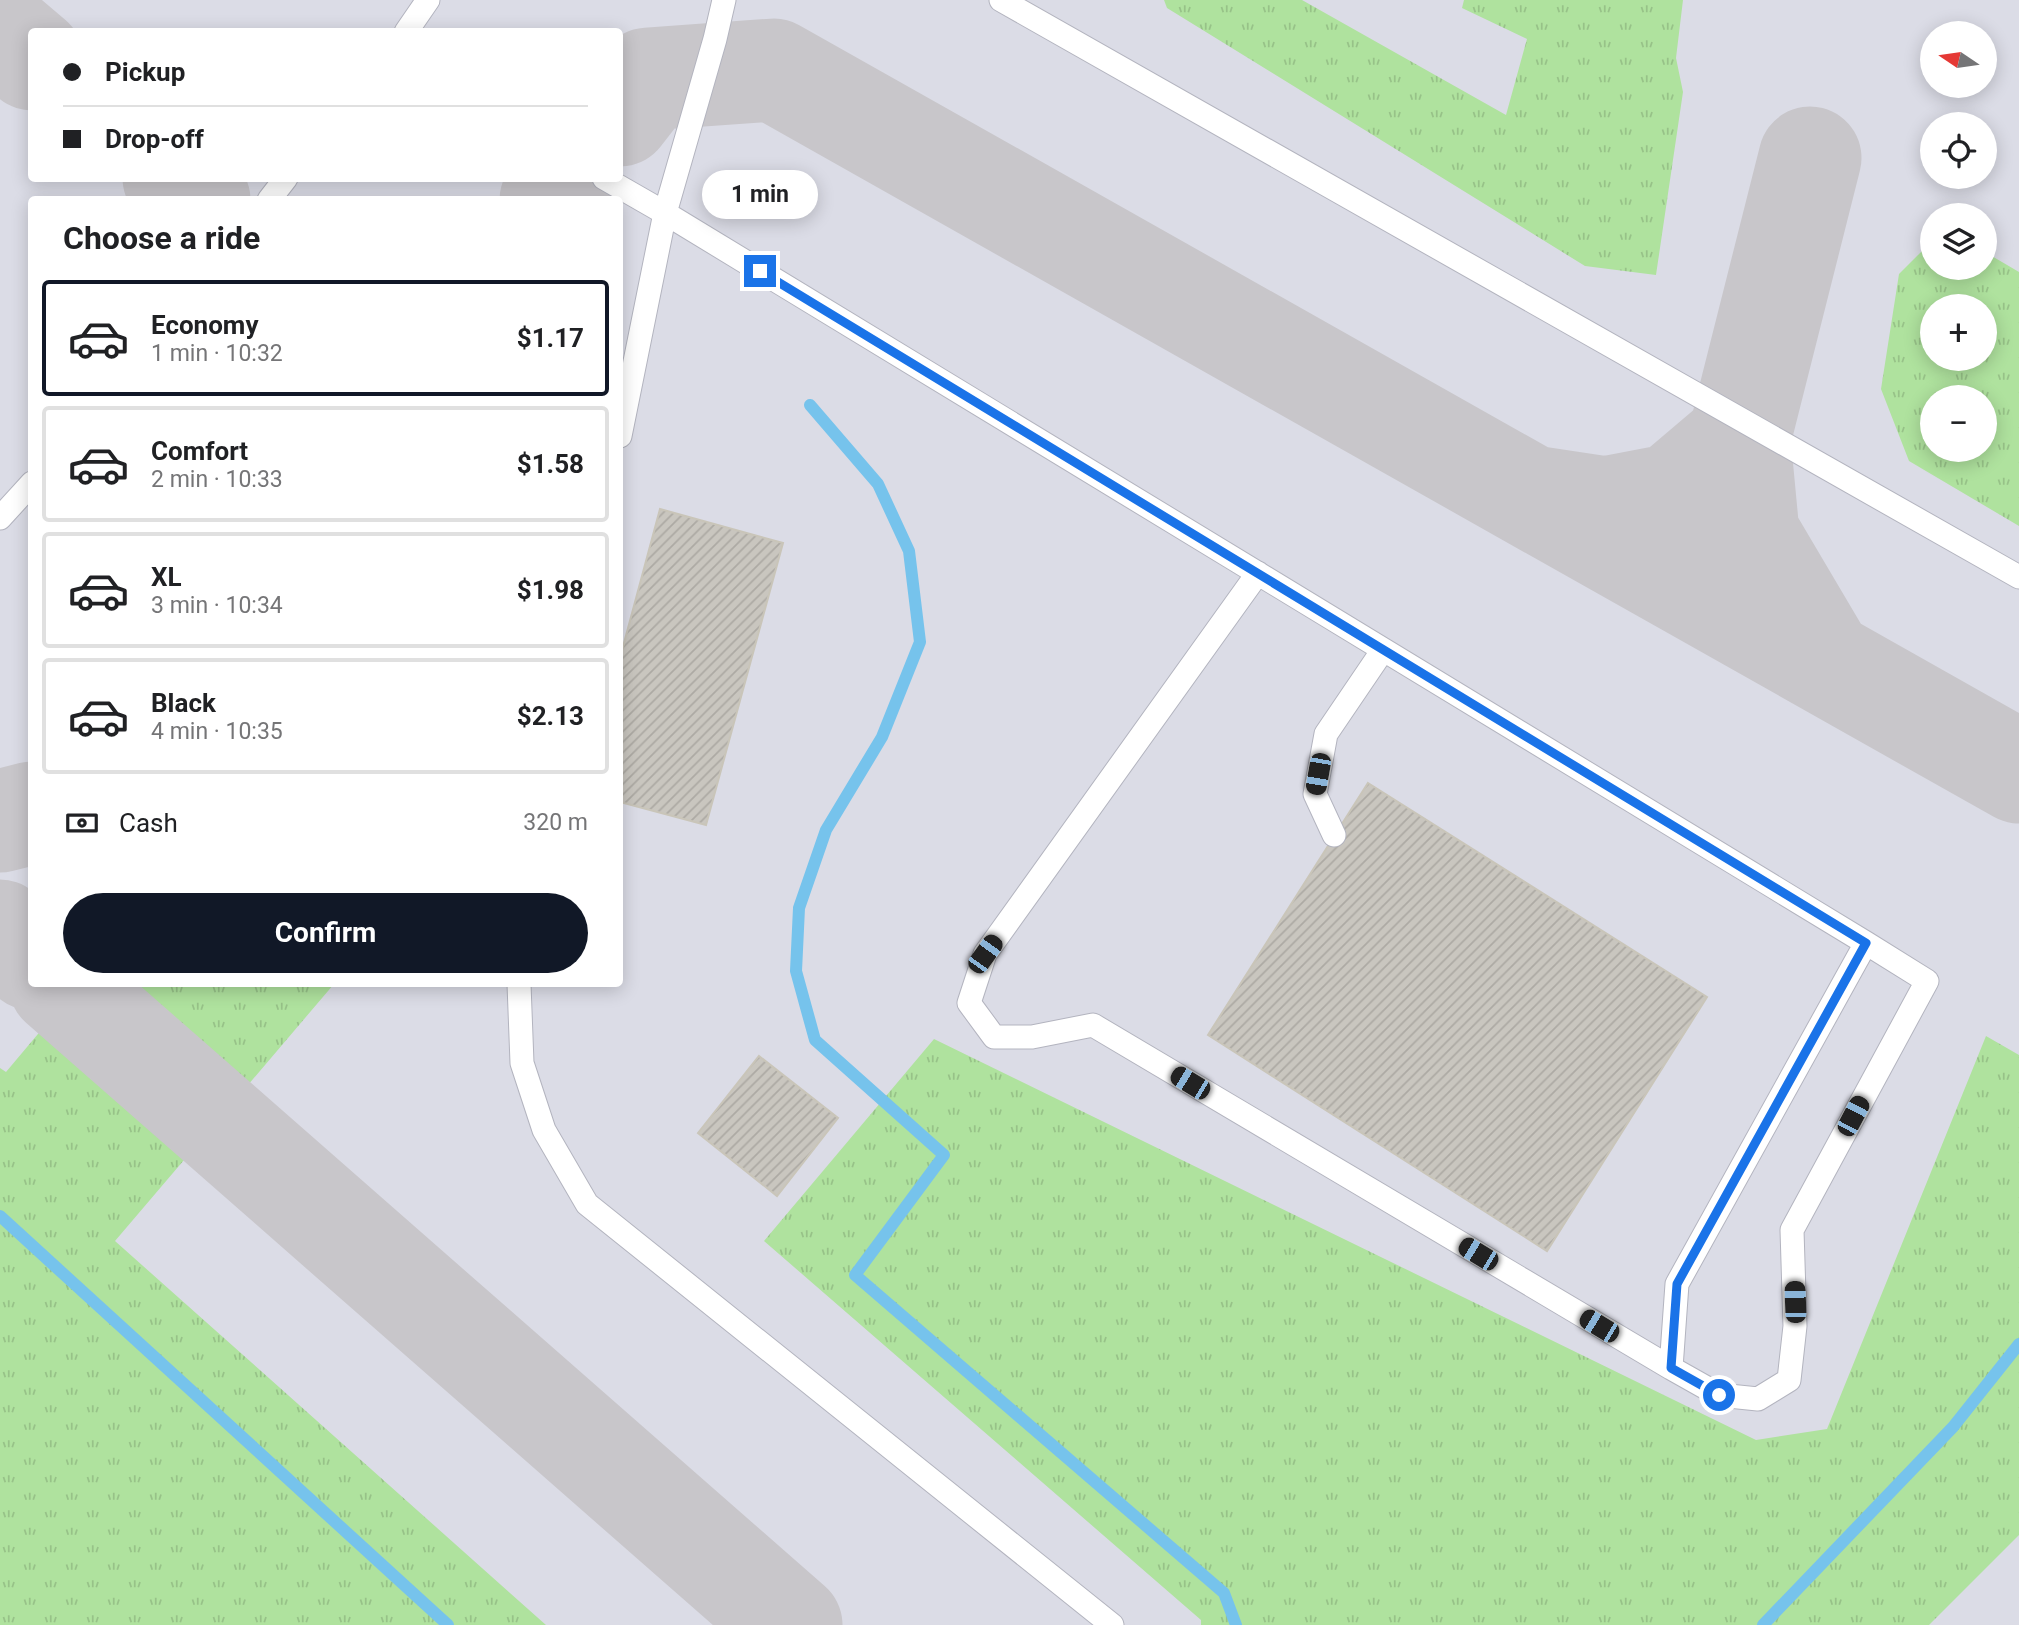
<!DOCTYPE html>
<html lang="en">
<head>
<meta charset="utf-8">
<style>
  :root { --surface:#fff; --page:#f2f2f2; --text:#202124; --muted:#757577; --line:#e0e0e0; --accent:#111827 }
  body { margin:0; font-family:Roboto,sans-serif; background:var(--page); color:var(--text); height:100vh; display:flex; flex-direction:column; font-size:26px; white-space:nowrap }
  * { box-sizing:border-box; margin:0 }
  p { font-size:23px; color:var(--muted) }
  .icon { flex:none; width:38px; height:38px; fill:none; stroke:currentColor; stroke-width:2; stroke-linecap:round; stroke-linejoin:round }
  .map { position:relative; flex:1; overflow:hidden }
  .panel { position:absolute; left:28px; top:196px; width:595px; height:791px; display:flex; flex-direction:column; background:var(--surface); border-radius:7px; box-shadow:0 4px 18px #0003 }
  .panel>* { flex:none }
  .top-card { position:absolute; left:28px; top:28px; width:595px; height:154px; border-radius:7px; box-shadow:0 4px 18px #0003; display:grid; align-content:center; height:154px; padding:0 35px; background:var(--surface) }
  .needle { width:46px; rotate:283deg }
  .controls { position:absolute; left:1920px; top:21px; display:grid; gap:14px }
  .controls a { display:grid; place-items:center; width:77px; height:77px; border-radius:50%; background:var(--surface); box-shadow:0 4px 18px #0003; font-size:35px }
  .end { position:absolute; width:32px; height:32px; margin:-16px; border:9px solid #1a73e8; background:#fff; box-shadow:0 0 0 4px #fff }
  .from { border-radius:50% }
  .bubble { position:absolute; height:49px; border-radius:24px; background:var(--surface); box-shadow:0 4px 18px #0003; font-size:23px; font-weight:700; line-height:49px; text-align:center }
  .car { position:absolute; width:21px; height:42px; margin:-21px -10px; border-radius:9px; box-shadow:0 0 5px 2px #0007; background:linear-gradient(#222 24%,#8ab4d8 0 40%,#222 0 76%,#8ab4d8 0 86%,#222 0) }
  .top-card b { display:flex; align-items:center; gap:24px; height:66px; font-size:26px }
  .top-card b+b { border-top:2px solid var(--line) }
  .top-card i { width:18px; height:18px; background:var(--text) }
  ul { padding:0; list-style:none }
  li { display:flex; align-items:center; gap:21px; height:116px; margin:0 14px 10px; padding:0 21px; border:4px solid var(--line); border-radius:7px }
  li div { flex:1 }
  li b { display:block; font-size:26px }
  li em { font-style:normal; font-weight:700 }
  li.selected { border-color:var(--accent) }
  li>.icon { width:63px; height:63px; stroke-width:1.5 }
  h2 { padding:0 35px; font-size:32px; line-height:84px }
  .pay { display:flex; align-items:center; gap:18px; height:77px; padding:0 35px; font-size:26px }
  .pay p { margin-inline-start:auto }
  .button { display:flex; gap:14px; margin-top:auto; padding:14px 35px }
  .button a { flex:1; height:80px; border-radius:42px; background:var(--accent); color:#fff; font-size:28px; font-weight:700; line-height:80px; text-align:center }
  .map>svg:first-child { display:block }
  .airport { fill:#dbdce6; fill-rule:evenodd }
  .grass { fill:url(#grass-tufts); fill-rule:evenodd }
  .lines { fill:none; stroke-linecap:round; stroke-linejoin:round }
  .stream { stroke:#76c3ec; stroke-width:12 }
  .taxiway { stroke:#c8c6ca; stroke-width:103 }
  .building { fill:url(#building-hatch); stroke:#c9c5b9; stroke-width:2 }
  .lane-casing { stroke:#b3b4bf; stroke-width:25 }
  .lane { stroke:#fff; stroke-width:23 }
  .route { stroke:#1a73e8; stroke-width:9 }
</style>
</head>
<body>
<div class="map">
<svg width="2019" height="1625" viewBox="0 0 2019 1625">
  <defs>
    <pattern id="grass-tufts" width="24" height="20" patternUnits="userSpaceOnUse" patternTransform="scale(1.75)"><rect width="24" height="20" fill="#afe29e"/><path d="M3 7l-1-3M5 7V3M7 7l1-3M15 17l-1-3M17 17v-4M19 17l1-3" fill="none" stroke="#97c288"/></pattern>
    <pattern id="building-hatch" width="6" height="6" patternUnits="userSpaceOnUse" patternTransform="scale(1.75)"><rect width="6" height="6" fill="#c9c6bf"/><path d="M-1 1l2-2M0 6l6-6M5 7l2-2" fill="none" stroke="#adaaa4"/></pattern>
  </defs>
  <rect width="100%" height="100%" fill="#eee9df"/>
  <path class="airport" d="M0 0H2019V1625H0ZM32 32H620V178H32ZM1932 33H1984V86H1932ZM1932 124H1984V177H1932ZM32 200H620V984H32ZM1932 215H1984V268H1932ZM1932 306H1984V359H1932ZM1932 397H1984V450H1932Z"/>
  <path class="grass" d="M1164 0H1302L1506 115 1527 39 1462 8 1464 0H1683L1676 58 1683 92 1656 275 1585 266 1167 8Z
    M1932 241V268H1984L1985 252 2019 272V526L1909 461 1881 389 1899 274ZM1932 306H1984V359H1932ZM1932 397H1984V450H1932Z
    M80 984H334L115 1241 546 1625H0V1068L6 1072Z
    M1986 1036 2019 1055V1535L1929 1625H1201V1620L764 1241 934 1039 1756 1440 1827 1429Z"/>
  <g class="lines">
    <path class="stream" d="M810 405 878 484 909 551 920 642 882 737 826 830 799 908 796 971 815 1040 944 1155 855 1275 1224 1593 1236 1625
      M0 1216 448 1625
      M1763 1625 1953 1427 2019 1344"/>
    <path class="taxiway" d="M0 32 32 59
      M620 115 648 79 774 70 2019 772
      M174 178 199 200
      M551 200 568 178
      M1739 439 1748 534 1823 661
      M1532 497 1605 508 1673 495 1739 439 1810 158
      M0 821 32 813
      M0 931 32 959
      M60 984 791 1625"/>
  </g>
  <path class="building" d="M660 509 783 543 706 825 620 802V658Z
    M1368 783 1707 997 1547 1251 1208 1035Z
    M759 1056 838 1118 777 1196 698 1133Z"/>
  <g class="lines">
    <g class="lane-casing">
      <path id="lane" d="M1001 0 2019 577
        M406 32 428 0
        M604 178 665 213C1065 456 1465 700 1866 943L1927 981 1792 1230 1795 1326 1789 1380 1758 1399 1719 1395 1671 1368 1677 1284 1866 943
        M269 200 286 178
        M620 436 665 213 715 39 724 0
        M0 518 32 483
        M1258 573 985 954 969 1003 994 1037H1032L1093 1025 1671 1368
        M1334 835 1315 794 1326 734 1383 650
        M519 984 522 1063 544 1130 587 1204 1112 1625"/>
    </g>
    <use href="#lane" class="lane"/>
  </g>
  <g class="lines">
    <path class="route" d="M760 271 1866 943 1677 1284 1671 1368 1719 1395"/>
  </g>
</svg>
<div class="controls">
<a><svg class="needle" viewBox="-14 -14 28 28"><path d="M0-13l5 13h-10z" fill="#e53935"/><path d="M0 13l5-13h-10z" fill="#757577"/></svg></a>
<a><svg class="icon" aria-label="locate" viewBox="0 0 24 24"><circle cx="12" cy="12" r="6"/><path d="M12 2v4M12 18v4M2 12h4M18 12h4"/></svg></a>
<a><svg class="icon" aria-label="layers" viewBox="0 0 24 24"><path d="M12 4l9 5-9 5-9-5zM3 14l9 5 9-5"/></svg></a>
<a>+</a>
<a>−</a>
</div>
<i class="end from" style="left:1719px;top:1395px"></i>
<i class="end" style="left:760px;top:271px"></i>
<div class="bubble" style="left:702px;top:170px;width:116px">1 min</div>
<i class="car" style="left:1318px;top:774px;rotate:190deg"></i>
<i class="car" style="left:985px;top:954px;rotate:36deg"></i>
<i class="car" style="left:1190px;top:1083px;rotate:301deg"></i>
<i class="car" style="left:1853px;top:1116px;rotate:28deg"></i>
<i class="car" style="left:1478px;top:1254px;rotate:301deg"></i>
<i class="car" style="left:1795px;top:1302px;rotate:358deg"></i>
<i class="car" style="left:1599px;top:1326px;rotate:301deg"></i>
<div class="top-card">
<b><i class="from"></i>Pickup</b>
<b><i></i>Drop-off</b>
</div>
<section class="panel">
<h2>Choose a ride</h2>
<ul>
<li class="selected"><svg class="icon" aria-label="car" viewBox="0 0 24 24"><path d="M5 17H2v-5l4-1 3-4h7l3 4 3 1v5h-3M9 17h6M6 11h13"/><circle cx="7" cy="17" r="2"/><circle cx="17" cy="17" r="2"/></svg><div><b>Economy</b><p>1 min · 10:32</p></div><em>$1.17</em></li>
<li><svg class="icon" aria-label="car" viewBox="0 0 24 24"><path d="M5 17H2v-5l4-1 3-4h7l3 4 3 1v5h-3M9 17h6M6 11h13"/><circle cx="7" cy="17" r="2"/><circle cx="17" cy="17" r="2"/></svg><div><b>Comfort</b><p>2 min · 10:33</p></div><em>$1.58</em></li>
<li><svg class="icon" aria-label="car" viewBox="0 0 24 24"><path d="M5 17H2v-5l4-1 3-4h7l3 4 3 1v5h-3M9 17h6M6 11h13"/><circle cx="7" cy="17" r="2"/><circle cx="17" cy="17" r="2"/></svg><div><b>XL</b><p>3 min · 10:34</p></div><em>$1.98</em></li>
<li><svg class="icon" aria-label="car" viewBox="0 0 24 24"><path d="M5 17H2v-5l4-1 3-4h7l3 4 3 1v5h-3M9 17h6M6 11h13"/><circle cx="7" cy="17" r="2"/><circle cx="17" cy="17" r="2"/></svg><div><b>Black</b><p>4 min · 10:35</p></div><em>$2.13</em></li>
</ul>
<div class="pay"><svg class="icon" aria-label="cash" viewBox="0 0 24 24"><path d="M3 7h18v10H3z"/><circle cx="12" cy="12" r="2"/></svg>Cash<p>320 m</p></div>
<div class="button"><a>Confirm</a></div>
</section>
</div>
</body>
</html>
